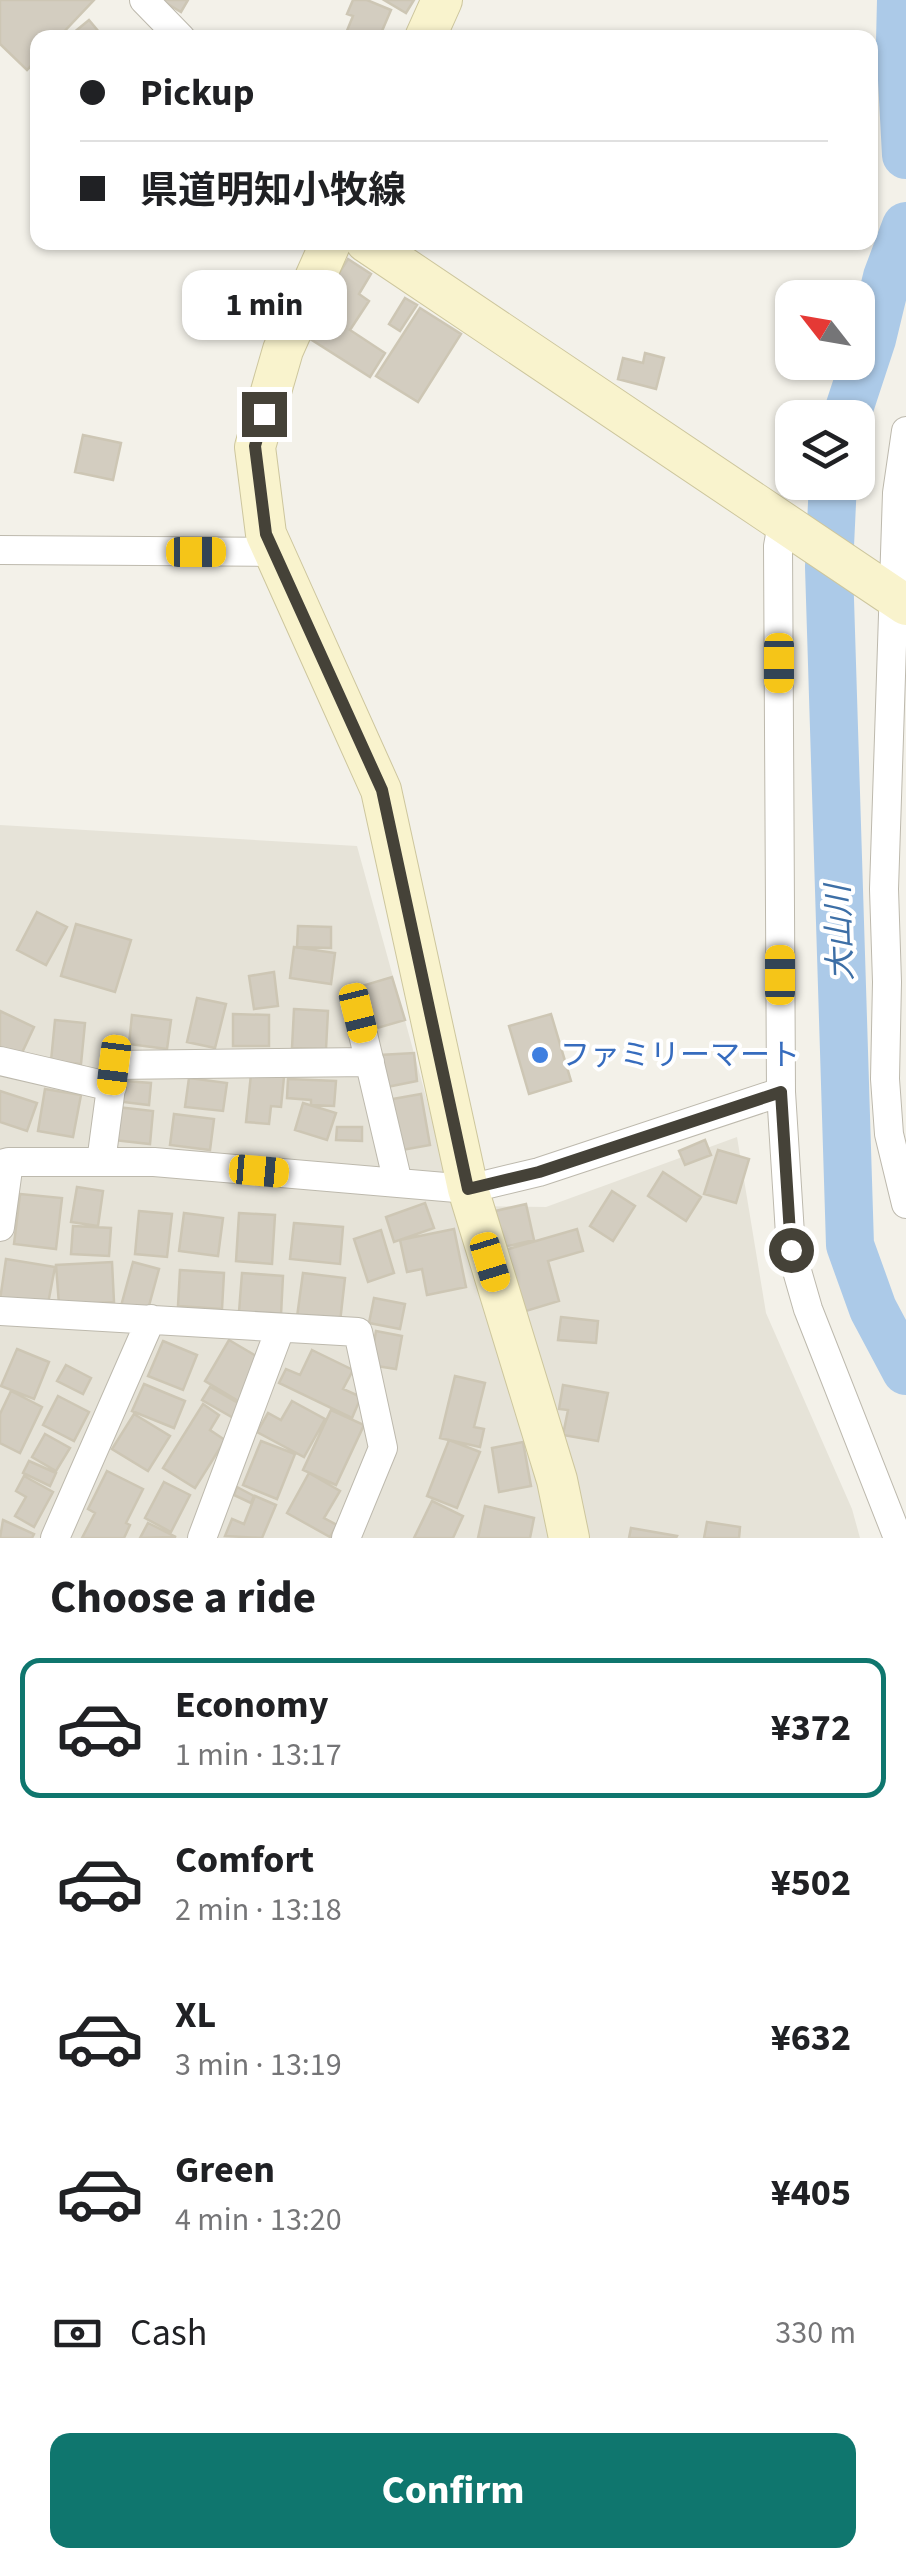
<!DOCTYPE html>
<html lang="en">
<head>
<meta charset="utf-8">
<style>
  :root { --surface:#fff; --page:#f6f6f6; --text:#202124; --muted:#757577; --line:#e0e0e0; --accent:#0f766e }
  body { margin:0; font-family:"Source Sans 3","Noto Sans JP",sans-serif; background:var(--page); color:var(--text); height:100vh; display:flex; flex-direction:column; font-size:38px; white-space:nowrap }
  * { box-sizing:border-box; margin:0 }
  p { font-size:32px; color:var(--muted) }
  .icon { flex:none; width:55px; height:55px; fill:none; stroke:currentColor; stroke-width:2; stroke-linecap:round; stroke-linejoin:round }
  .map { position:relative; height:1538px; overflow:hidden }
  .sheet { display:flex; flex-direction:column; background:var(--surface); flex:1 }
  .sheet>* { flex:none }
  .top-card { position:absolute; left:30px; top:30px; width:848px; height:220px; border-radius:20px; box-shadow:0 2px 8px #0004; display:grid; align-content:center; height:220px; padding:0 50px; background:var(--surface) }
  .needle { width:65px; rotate:301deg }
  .fabs { position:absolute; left:775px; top:280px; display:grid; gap:20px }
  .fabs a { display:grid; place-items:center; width:100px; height:100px; border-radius:20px; background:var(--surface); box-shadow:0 2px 8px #0004; font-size:50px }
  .end { position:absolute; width:45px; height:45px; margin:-22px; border:12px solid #454238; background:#fff; box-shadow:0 0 0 5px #fff }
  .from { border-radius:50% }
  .bubble { position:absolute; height:70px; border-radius:20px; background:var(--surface); box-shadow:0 2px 8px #0004; font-size:32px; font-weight:700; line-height:70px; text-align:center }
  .car { position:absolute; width:30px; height:60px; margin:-30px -15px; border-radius:12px; box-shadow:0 0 8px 2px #0007; background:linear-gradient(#f5c518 24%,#345 0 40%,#f5c518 0 76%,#345 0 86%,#f5c518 0) }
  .top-card b { display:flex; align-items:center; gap:35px; height:95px; font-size:38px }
  .top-card b+b { border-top:2px solid var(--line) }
  .top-card i { width:25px; height:25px; background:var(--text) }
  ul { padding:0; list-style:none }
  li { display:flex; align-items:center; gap:30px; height:140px; margin:0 20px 15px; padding:0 30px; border:5px solid transparent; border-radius:20px }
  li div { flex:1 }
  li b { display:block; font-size:38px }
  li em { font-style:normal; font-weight:700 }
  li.active { border-color:var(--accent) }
  li>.icon { width:90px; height:90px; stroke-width:1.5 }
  h2 { padding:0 50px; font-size:45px; line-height:120px }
  .pay { display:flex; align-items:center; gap:25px; height:110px; padding:0 50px; font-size:38px }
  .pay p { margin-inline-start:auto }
  .action { display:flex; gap:20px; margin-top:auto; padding:20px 50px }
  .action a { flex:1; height:115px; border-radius:20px; background:var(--accent); color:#fff; font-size:40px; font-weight:700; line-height:115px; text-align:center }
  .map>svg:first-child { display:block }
  .residential { fill:#e6e3d8 }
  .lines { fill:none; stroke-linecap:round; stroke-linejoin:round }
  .river { stroke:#accae8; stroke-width:48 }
  .building { fill:#d3cdc0; stroke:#cdc6b4; stroke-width:2.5 }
  .street-casing { stroke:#bdb9ad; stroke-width:30 }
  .secondary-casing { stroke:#cdc69d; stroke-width:42 }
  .street { stroke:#fff; stroke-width:28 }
  .secondary { stroke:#f9f3cd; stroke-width:40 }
  .route { stroke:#454238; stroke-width:12 }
  .shop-dot { fill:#3f7fe0; stroke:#fff; stroke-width:4 }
  .labels { text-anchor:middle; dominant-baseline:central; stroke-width:8; stroke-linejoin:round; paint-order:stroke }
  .shop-label { font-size:30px; fill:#366cbe; stroke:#fff; text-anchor:start }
  .water-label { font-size:32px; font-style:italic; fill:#3d6fa6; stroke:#fff }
</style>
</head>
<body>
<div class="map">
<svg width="906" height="1538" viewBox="0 0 906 1538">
  <rect width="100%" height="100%" fill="#f3f1e9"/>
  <path class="residential" d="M0 825 357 846 456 1206 546 1207 737 1137 766 1313 852 1509 860 1538H0Z"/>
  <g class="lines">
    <path class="river" d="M901 0 900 42 906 155
      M846 418 872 339 887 277 906 226
      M833 482 829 567 850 1245 873 1309 906 1371"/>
  </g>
  <path class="building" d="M0 0H94L58 38H38V59L27 70 0 44Z
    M161 0H188L181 12Z
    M353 0H367L391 10 379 38H344L353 16 347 14Z
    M384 0H414L406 13Z
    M89 20 104 38H67Z
    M348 259 371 274 359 294 369 301 350 330 385 353 370 377 301 333Z
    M405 298 417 305 400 331 389 324Z
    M420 308 461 334 418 402 376 376Z
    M645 353 664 358 656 389 618 379 623 358 643 363Z
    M83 435 121 443 113 480 75 472Z
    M37 912 67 927 46 965 17 950Z
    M76 924 131 940 115 992 61 976Z
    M298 926 331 927V948L297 947Z
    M294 947 335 953 331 984 290 978Z
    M274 972 278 1006 254 1009 249 976Z
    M392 977 405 1020 367 1031 355 988Z
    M197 998 226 1004 215 1048 187 1042Z
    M294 1009 328 1011 326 1049 292 1048Z
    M0 1011 34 1027 20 1057 0 1047Z
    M233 1014 269 1015V1046H233Z
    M551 1014 571 1081 529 1094 509 1026Z
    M132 1015 171 1020 167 1049 129 1044Z
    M55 1020 85 1023 81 1064 51 1061Z
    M414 1053 417 1081 387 1087 380 1055Z
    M251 1074 284 1077 281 1107 271 1106 269 1124 246 1122Z
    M189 1078 227 1083 223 1111 185 1107Z
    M288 1079 336 1081 334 1106 311 1105V1100L287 1098Z
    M125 1081 151 1083 149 1105 123 1102Z
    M45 1089 81 1095 73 1137 38 1131Z
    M0 1091 37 1103 27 1131 0 1122Z
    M421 1094 430 1145 396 1151 387 1100Z
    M303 1103 336 1113 327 1140 295 1130Z
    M117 1107 153 1111 150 1144 113 1140Z
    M174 1114 214 1119 210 1150 170 1145Z
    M337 1127H362V1141L336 1140Z
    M705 1140 711 1155 685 1165 679 1151Z
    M718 1150 749 1159 736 1203 704 1194Z
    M663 1172 701 1197 686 1221 648 1196Z
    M77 1187 103 1191 98 1226 71 1222Z
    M612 1191 635 1206 613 1241 590 1226Z
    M20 1194 62 1198 56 1249 14 1244Z
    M425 1203 434 1228 394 1242 386 1217Z
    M526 1204 534 1240 499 1248 491 1212Z
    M139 1211 172 1214 167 1257 135 1254Z
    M184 1213 223 1218 218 1256 179 1251Z
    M239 1213 275 1215 272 1264 236 1261Z
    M294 1223 343 1227 340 1264 290 1259Z
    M73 1226 111 1228 109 1256 71 1254Z
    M454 1229 466 1287 427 1295 422 1269 407 1272 400 1240Z
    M577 1229 583 1251 548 1261 559 1301 516 1314 498 1252Z
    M381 1230 394 1273 368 1282 354 1239Z
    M6 1259 55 1267 47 1309 0 1300Z
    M112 1262 114 1302 59 1305 56 1265Z
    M133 1262 159 1269 147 1313 121 1306Z
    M180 1270 224 1273 222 1309 178 1306Z
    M242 1273 283 1276 281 1315 239 1312Z
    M303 1273 345 1278 340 1322 297 1317Z
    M374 1298 405 1304 400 1329 369 1323Z
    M561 1317 598 1321 596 1343 558 1340Z
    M376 1331 402 1336 396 1369 370 1365Z
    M229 1340 263 1360 240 1402 205 1381Z
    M163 1341 197 1355 183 1390 148 1376Z
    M17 1349 49 1362 34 1399 1 1386Z
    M312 1350 353 1370 343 1389 361 1397 352 1418 279 1383 286 1369 300 1375Z
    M66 1365 91 1378 83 1394 57 1381Z
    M455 1376 485 1383 474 1427 484 1429 480 1447 440 1438Z
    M144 1384 185 1401 174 1428 132 1411Z
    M563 1385 608 1393 598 1441 563 1435 568 1410 559 1409Z
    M210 1387 245 1407 237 1420 202 1400Z
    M11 1391 42 1407 20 1453 0 1443V1414Z
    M58 1396 89 1412 74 1441 43 1425Z
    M292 1401 325 1419 304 1457 257 1432 268 1413 281 1420Z
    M203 1404 219 1415 210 1430 225 1440 195 1488 163 1468Z
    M331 1410 364 1425 336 1485 303 1470Z
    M134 1414 170 1436 148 1471 112 1449Z
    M45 1434 70 1448 56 1471 32 1457Z
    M449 1440 480 1452 457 1508 427 1496Z
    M261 1441 295 1454 277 1499 243 1485Z
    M523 1442 531 1486 499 1492 492 1448Z
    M29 1461 56 1473 50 1486 23 1473Z
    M107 1471 143 1489 126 1523 130 1525 124 1538H82L95 1513 88 1509Z
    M309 1473 340 1491 324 1518 337 1525 330 1537 287 1513Z
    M24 1476 53 1492 34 1527 15 1516 26 1497 16 1491Z
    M164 1482 190 1495 171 1532 145 1518Z
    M237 1487 254 1496 251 1503 234 1495Z
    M255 1496 276 1505 262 1538 225 1536 232 1519 244 1524Z
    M432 1501 463 1516 453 1538H414Z
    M485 1506 534 1518 530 1538H478Z
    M3 1520 34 1534 32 1538H0Z
    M707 1522 740 1527 739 1538H704Z
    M148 1523 176 1537 140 1538Z
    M631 1528 677 1536 676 1538H629Z"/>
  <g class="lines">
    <g class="street-casing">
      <path id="street" d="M144 0 181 38
        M906 431 897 493 884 889 887 982 885 1079 889 1134 906 1204
        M782 524 778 546 781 1092 791 1250 808 1309 898 1538
        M0 550 274 552
        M358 1013 398 1183
        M0 1061 112 1087
        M101 1162 114 1065 370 1062
        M0 1164 9 1162H154L468 1189 539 1172 781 1092
        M0 1227 9 1162
        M0 1311 358 1332 383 1448 346 1538
        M55 1538 151 1319
        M202 1538 280 1329"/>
    </g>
    <g class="secondary-casing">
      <path id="secondary" d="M425 38 442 0
        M331 242 283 350 255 447 266 534 381 790 468 1189 557 1480 569 1538
        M366 242 906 605"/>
    </g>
    <use href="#street" class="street"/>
    <use href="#secondary" class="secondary"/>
  </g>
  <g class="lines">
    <path class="route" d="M264 414 255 446 266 534 382 790 468 1189 539 1172 781 1092 791 1250"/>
  </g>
  <circle class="shop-dot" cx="540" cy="1055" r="10"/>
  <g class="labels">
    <g class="shop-label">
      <text x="560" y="1055">ファミリーマート</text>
    </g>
    <g class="water-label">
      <text transform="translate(840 933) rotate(-92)">大山川</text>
    </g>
  </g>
</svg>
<div class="fabs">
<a><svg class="needle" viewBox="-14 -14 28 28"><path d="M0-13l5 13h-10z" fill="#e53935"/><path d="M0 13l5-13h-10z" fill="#757577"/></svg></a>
<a><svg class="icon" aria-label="layers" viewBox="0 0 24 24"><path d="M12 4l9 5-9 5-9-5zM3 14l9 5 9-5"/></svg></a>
</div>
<i class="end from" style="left:791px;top:1250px"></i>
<i class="end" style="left:264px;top:414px"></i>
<div class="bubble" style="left:182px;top:270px;width:165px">1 min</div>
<i class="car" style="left:196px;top:552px;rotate:90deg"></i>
<i class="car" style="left:779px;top:663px;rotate:180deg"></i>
<i class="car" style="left:780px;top:975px;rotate:0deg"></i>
<i class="car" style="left:358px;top:1013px;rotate:166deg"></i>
<i class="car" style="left:114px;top:1065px;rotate:187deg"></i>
<i class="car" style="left:259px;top:1171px;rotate:95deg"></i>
<i class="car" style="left:490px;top:1262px;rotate:163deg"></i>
<div class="top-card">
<b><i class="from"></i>Pickup</b>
<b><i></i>県道明知小牧線</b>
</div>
</div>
<section class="sheet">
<h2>Choose a ride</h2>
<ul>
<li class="active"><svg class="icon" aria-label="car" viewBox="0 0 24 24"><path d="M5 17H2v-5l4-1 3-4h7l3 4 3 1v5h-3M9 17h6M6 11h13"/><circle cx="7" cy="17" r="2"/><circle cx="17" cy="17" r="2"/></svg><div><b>Economy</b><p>1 min · 13:17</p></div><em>¥372</em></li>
<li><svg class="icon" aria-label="car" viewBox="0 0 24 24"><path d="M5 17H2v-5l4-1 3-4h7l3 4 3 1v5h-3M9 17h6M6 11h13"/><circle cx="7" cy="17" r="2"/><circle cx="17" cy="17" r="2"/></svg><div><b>Comfort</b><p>2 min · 13:18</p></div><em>¥502</em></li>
<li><svg class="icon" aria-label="car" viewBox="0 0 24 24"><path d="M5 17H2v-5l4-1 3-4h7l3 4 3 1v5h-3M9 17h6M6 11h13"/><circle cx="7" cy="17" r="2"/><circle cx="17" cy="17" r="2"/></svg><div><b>XL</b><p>3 min · 13:19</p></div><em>¥632</em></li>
<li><svg class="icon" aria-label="car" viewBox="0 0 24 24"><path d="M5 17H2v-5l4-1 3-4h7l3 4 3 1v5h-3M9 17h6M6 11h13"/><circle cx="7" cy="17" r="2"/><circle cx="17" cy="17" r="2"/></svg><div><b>Green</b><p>4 min · 13:20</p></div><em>¥405</em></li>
</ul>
<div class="pay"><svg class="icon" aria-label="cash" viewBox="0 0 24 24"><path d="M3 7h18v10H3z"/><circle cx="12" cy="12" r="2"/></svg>Cash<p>330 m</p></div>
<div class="action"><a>Confirm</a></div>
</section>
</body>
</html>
